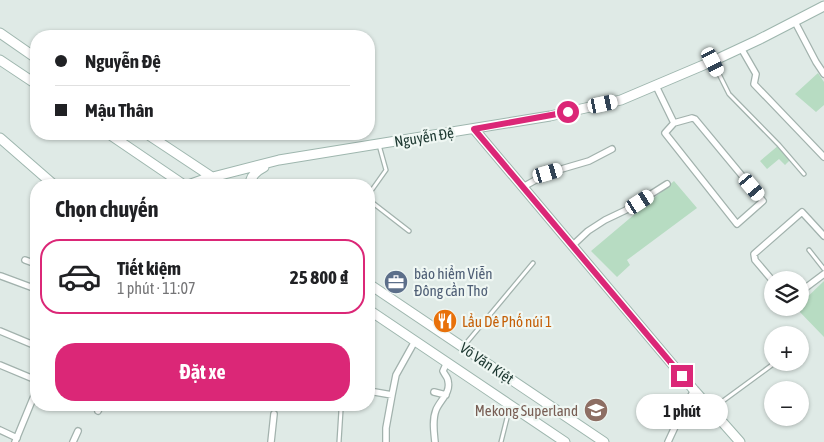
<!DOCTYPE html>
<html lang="vi">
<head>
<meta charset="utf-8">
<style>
  :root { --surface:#fff; --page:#f2f2f2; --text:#202124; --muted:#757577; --line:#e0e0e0; --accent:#db2777 }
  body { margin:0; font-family:"Asap Condensed",sans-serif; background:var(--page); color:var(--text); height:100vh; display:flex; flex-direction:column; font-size:19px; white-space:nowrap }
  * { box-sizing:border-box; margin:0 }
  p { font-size:16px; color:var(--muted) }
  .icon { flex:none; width:28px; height:28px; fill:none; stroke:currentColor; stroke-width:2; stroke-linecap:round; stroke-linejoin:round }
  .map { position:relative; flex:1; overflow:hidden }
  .sheet { position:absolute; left:30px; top:179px; width:345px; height:232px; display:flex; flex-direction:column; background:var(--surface); border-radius:20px; box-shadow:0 1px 4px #0004 }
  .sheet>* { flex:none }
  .top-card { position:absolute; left:30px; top:30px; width:345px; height:110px; border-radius:20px; box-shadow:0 1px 4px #0004; display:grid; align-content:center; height:110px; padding:0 25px; background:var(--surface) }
  .tools { position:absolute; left:764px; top:271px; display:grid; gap:10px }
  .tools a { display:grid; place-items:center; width:45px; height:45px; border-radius:50%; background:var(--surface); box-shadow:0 1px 4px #0004; font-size:25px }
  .end { position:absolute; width:22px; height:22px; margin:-11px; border:6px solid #db2777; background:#fff; box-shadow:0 0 0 2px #fff }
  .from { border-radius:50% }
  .bubble { position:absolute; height:35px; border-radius:18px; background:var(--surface); box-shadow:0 1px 4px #0004; font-size:16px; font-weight:700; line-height:35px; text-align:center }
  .car { position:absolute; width:15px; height:30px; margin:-15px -8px; border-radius:6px; box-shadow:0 0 4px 1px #0007; background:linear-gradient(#fff 24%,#345 0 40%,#fff 0 76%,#345 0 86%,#fff 0) }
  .top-card b { display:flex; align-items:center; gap:18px; height:48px; font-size:19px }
  .top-card b+b { border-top:1px solid var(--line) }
  .top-card i { width:12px; height:12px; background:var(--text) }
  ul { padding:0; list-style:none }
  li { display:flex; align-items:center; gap:15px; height:75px; margin:0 10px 8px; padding:0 15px; border:2px solid transparent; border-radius:20px }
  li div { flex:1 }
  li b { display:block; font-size:19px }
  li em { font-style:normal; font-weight:700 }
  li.active { border-color:var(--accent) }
  li>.icon { width:45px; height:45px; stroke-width:1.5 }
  h2 { padding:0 25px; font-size:22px; line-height:60px }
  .action { display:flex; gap:10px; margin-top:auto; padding:10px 25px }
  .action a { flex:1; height:58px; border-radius:20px; background:var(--accent); color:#fff; font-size:20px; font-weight:700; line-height:58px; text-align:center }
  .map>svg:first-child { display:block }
  .green { fill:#b7dcc2 }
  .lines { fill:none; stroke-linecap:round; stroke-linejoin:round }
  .lane-casing { stroke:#a2b2ad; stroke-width:5.5 }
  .street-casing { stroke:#a2b2ad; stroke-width:8 }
  .secondary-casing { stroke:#9eb6ae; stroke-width:11 }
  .lane { stroke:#fff; stroke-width:3 }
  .street { stroke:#fff; stroke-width:5.5 }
  .secondary { stroke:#fff; stroke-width:9 }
  .route { stroke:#db2777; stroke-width:6 }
  .labels { text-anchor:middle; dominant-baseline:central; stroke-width:4.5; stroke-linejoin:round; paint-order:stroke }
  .street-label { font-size:15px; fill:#203b34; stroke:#eff7f3 }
  .service-label { font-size:15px; fill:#4e5e75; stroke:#eff7f3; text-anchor:start }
  .food-label { font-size:15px; fill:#c56008; stroke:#eff7f3; text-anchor:start }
  .education-label { font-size:15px; fill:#785e54; stroke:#eff7f3; text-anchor:end }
</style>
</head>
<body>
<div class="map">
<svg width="824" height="442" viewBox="0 0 824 442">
  <rect width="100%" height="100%" fill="#dfeae6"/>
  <path class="green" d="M818 73 824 82V105L816 112 795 94Z
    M779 145 790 160 785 165 779 159 767 169 760 161Z
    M674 181 697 208 627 260 630 265 617 277 591 251Z
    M824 281V337L796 308H800V304Z"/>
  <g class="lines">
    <g class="lane-casing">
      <path id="lane" d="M713 62 729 94 779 145 804 174
        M369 194 386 170 379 145
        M369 200 409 231
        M809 250 824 269
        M463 347 533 263
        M712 409 776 362
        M339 442 341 410
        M501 442 510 406"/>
    </g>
    <g class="street-casing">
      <path id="street" d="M795 22 816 62 824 74
        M741 48 756 74 754 84 824 157
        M656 86 674 123 692 118 695 119 763 201 737 224 665 133 674 123
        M523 187 548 173 589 161 612 149
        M572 246 588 231 605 220 626 210 667 184
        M25 260 36 264
        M1 276 36 289
        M772 280 755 260 754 254 802 212 824 236
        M800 292 824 274
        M0 331 36 346
        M0 365 36 380
        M369 391 392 395 396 375 415 341
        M434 392 446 395
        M98 411 101 405
        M0 430 17 438
        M15 442 36 391
        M73 442 78 431
        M271 442 274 414
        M386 442V428L392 395
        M435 442C434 432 432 420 436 410 440 400 451 393 448 381 448 377 444 374 443 371L447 362
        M668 442 680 416 694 390"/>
    </g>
    <g class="secondary-casing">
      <path id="secondary" d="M0 33 36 58
        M0 60 36 84
        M474 129 694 390 740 442
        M109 134 184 185
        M147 134 224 185
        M0 138 54 185
        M188 185 205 179 279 160 550 116 621 100 713 61 758 40 824 6
        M250 185C250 176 256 171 264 167
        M369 284 604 442
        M369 310 565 442"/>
    </g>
    <use href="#lane" class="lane"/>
    <use href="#street" class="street"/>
    <use href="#secondary" class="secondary"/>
  </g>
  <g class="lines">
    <path class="route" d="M568 112 474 129 682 376"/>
  </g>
  <defs>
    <g id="office-disc" transform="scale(1.25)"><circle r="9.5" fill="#5c6f8a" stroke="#eff7f3"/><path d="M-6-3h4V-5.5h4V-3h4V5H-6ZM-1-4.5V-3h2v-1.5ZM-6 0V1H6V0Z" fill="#fff"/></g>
    <g id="restaurant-disc" transform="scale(1.25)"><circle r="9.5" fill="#e8710a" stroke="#eff7f3"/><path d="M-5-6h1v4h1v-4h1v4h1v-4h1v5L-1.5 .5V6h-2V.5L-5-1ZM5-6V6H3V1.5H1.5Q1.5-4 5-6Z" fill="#fff"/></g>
    <g id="school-disc" transform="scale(1.25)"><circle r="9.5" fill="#8d6e63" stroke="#eff7f3"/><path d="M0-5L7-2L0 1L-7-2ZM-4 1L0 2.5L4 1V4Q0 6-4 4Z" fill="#fff"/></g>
  </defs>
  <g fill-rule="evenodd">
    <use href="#office-disc" x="396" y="282"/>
    <use href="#restaurant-disc" x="445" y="321"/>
    <use href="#school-disc" x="596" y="410"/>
  </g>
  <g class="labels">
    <g class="street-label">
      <text transform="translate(424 137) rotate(-9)">Nguyễn Đệ</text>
      <text transform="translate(487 363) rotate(34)">Võ Văn Kiệt</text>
    </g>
    <g class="service-label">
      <text x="414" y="273">bảo hiểm Viễn<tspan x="414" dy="17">Đông cần Thơ</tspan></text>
    </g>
    <g class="food-label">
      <text x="462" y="321">Lẩu Dê Phố núi 1</text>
    </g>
    <g class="education-label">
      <text x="578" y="410">Mekong Superland</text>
    </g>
  </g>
</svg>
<div class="tools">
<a><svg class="icon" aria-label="layers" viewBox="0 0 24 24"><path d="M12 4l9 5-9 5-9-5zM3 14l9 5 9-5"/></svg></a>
<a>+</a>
<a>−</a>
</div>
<i class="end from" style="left:568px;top:112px"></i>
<i class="end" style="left:682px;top:376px"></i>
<div class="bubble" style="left:636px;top:394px;width:92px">1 phút</div>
<i class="car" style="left:713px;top:62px;rotate:153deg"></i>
<i class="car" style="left:603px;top:104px;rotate:78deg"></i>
<i class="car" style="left:548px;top:173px;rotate:74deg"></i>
<i class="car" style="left:752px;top:187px;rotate:140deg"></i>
<i class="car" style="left:640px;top:202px;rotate:57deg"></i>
<div class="top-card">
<b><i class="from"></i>Nguyễn Đệ</b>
<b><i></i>Mậu Thân</b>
</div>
<section class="sheet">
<h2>Chọn chuyến</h2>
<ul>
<li class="active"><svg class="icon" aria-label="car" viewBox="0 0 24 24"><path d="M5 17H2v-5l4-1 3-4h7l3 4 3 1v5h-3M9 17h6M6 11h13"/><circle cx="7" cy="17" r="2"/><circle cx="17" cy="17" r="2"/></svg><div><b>Tiết kiệm</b><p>1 phút · 11:07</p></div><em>25 800 ₫</em></li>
</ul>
<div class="action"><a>Đặt xe</a></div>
</section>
</div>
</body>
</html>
